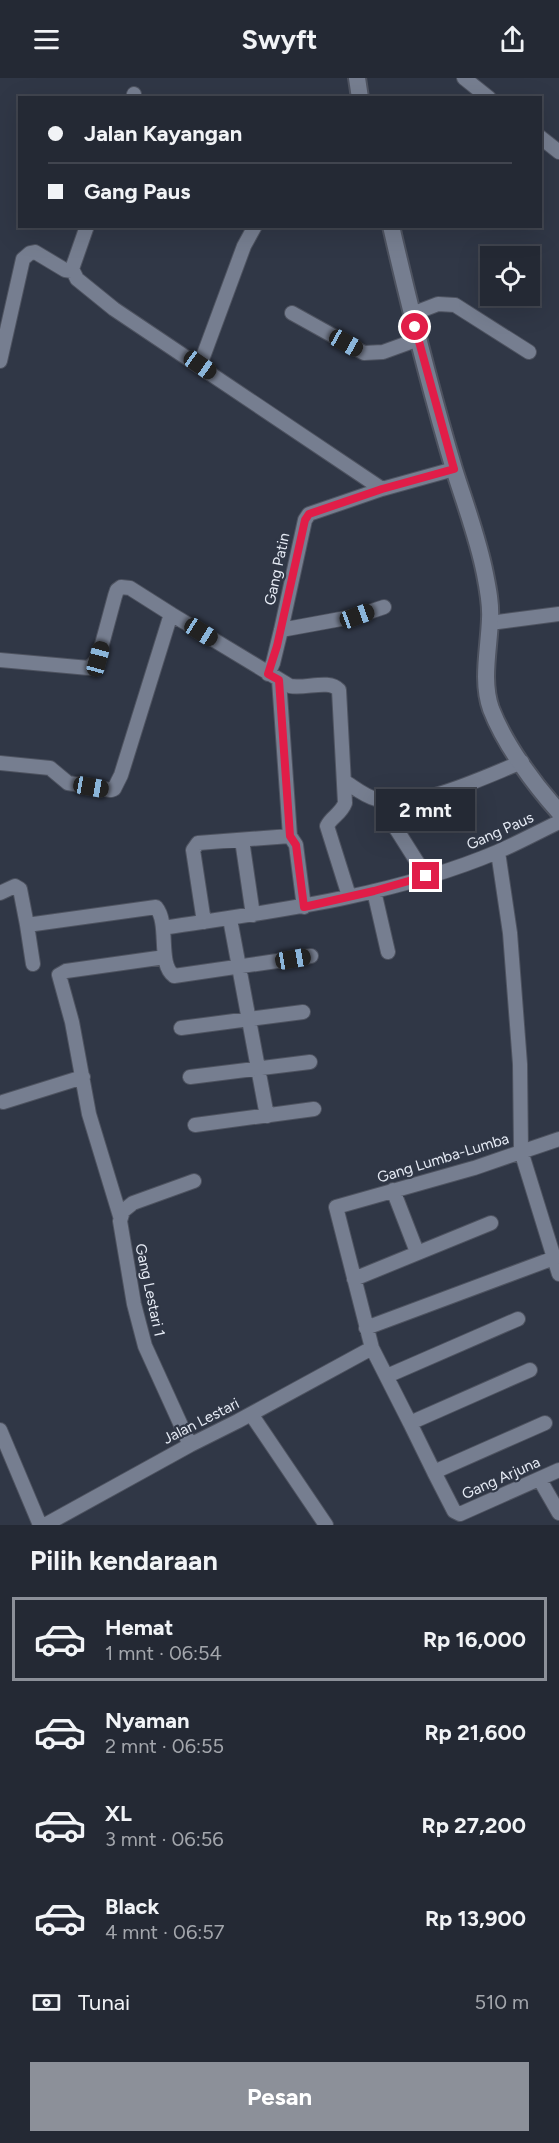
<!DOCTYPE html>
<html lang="id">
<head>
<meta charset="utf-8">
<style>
  :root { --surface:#242934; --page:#2c313c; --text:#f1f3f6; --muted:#a3a6ac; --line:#41454f; --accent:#8c9099 }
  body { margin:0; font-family:Figtree,sans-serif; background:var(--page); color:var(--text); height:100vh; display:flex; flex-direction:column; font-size:22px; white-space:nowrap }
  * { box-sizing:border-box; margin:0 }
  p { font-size:20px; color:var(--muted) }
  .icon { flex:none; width:33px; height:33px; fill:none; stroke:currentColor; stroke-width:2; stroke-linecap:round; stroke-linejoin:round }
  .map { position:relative; height:1447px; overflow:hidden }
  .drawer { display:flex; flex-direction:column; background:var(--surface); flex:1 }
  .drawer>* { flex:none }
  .banner { position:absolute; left:18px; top:18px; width:524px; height:132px; border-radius:0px; box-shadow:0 6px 24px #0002,0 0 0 2px var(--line); display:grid; align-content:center; height:132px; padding:0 30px; background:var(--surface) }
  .buttons { position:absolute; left:480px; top:168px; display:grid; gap:12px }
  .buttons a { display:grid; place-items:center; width:60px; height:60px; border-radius:0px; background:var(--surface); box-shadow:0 6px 24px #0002,0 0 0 2px var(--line); font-size:30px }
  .end { position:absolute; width:27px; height:27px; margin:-14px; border:8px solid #e11d48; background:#fff; box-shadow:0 0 0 3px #fff }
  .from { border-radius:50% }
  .bubble { position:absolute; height:42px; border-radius:0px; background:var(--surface); box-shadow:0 6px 24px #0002,0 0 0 2px var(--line); font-size:20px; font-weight:700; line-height:42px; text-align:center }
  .car { position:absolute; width:18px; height:36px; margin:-18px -9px; border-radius:8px; box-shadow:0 0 4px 2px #0007; background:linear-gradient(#222 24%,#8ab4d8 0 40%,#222 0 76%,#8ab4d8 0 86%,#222 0) }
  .banner b { display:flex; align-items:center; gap:21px; height:57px; font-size:22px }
  .banner b+b { border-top:2px solid var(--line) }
  .banner i { width:15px; height:15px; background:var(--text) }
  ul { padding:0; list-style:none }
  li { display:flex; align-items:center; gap:18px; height:84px; margin:0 12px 9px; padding:0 18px; border:3px solid transparent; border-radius:0px }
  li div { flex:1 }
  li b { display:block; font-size:22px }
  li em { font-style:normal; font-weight:700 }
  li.selected { border-color:var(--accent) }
  li>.icon { width:54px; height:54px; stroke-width:1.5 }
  h2 { padding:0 30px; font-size:27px; line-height:72px }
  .pay { display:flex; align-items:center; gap:15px; height:66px; padding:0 30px; font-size:22px }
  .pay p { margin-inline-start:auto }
  .cta { display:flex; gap:12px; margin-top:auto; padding:12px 30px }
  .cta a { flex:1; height:69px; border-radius:0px; background:var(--accent); color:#fff; font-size:24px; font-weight:700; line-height:69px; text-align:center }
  header { display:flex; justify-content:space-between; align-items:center; height:78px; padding:0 30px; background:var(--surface); font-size:27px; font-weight:700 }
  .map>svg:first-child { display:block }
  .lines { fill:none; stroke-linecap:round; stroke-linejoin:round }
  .minor-casing { stroke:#4e5360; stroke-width:16 }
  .tertiary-casing { stroke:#4e5360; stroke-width:20 }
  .minor { stroke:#767e90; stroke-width:14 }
  .tertiary { stroke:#767e90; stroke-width:16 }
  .route { stroke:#e11d48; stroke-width:8 }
  .labels { text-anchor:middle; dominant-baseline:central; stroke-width:4.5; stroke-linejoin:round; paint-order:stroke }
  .street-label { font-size:15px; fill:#e6ebf5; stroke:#303746 }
</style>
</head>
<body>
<header><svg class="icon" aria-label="menu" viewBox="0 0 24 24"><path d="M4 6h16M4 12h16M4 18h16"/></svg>Swyft<svg class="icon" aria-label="share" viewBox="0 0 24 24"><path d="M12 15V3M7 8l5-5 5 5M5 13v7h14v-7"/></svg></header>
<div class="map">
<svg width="559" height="1447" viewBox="0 0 559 1447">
  <rect width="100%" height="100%" fill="#303746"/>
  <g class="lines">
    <g class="minor-casing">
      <path id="minor" d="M464 0 489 20
        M133 20 134 16
        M540 59 559 74
        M87 148 72 191 77 201 114 231 382 411
        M292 235 364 275 383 274 419 261
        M412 236 438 226 455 227 529 274
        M0 283 23 181 30 175 35 174 65 192 72 193
        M200 287 244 168 255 148
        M490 545 559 536
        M281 552 357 538 384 529
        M0 582 89 590 98 581 115 518 117 512 121 509 130 510 171 536
        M268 596 273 585 281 552 305 442 309 436 382 411 454 391
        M279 602 290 758
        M0 685 50 690 68 705 111 712 114 711 121 697 171 536 290 608C306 611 329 601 339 612L345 725C341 736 331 739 327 748L349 818
        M344 703C354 709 364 718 376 721 416 733 484 699 522 684
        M388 738 426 798
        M242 762 253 837
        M498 774 510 855 520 986 521 1073 559 1196
        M374 813 388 874
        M0 815 15 808 20 811 27 847 156 829C170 846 157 886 174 898L311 878
        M230 841 267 1038
        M204 844 193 772 198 765 290 758 296 767 304 829
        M27 847 33 886
        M163 850C275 833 393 818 497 774 518 765 538 754 559 744
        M181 950 303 934
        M190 999 310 984
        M3 1024 83 999
        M195 1047 314 1031
        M393 1112 417 1174
        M120 1138 89 1036 72 944 59 897 66 893 165 879
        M354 1201 491 1145
        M366 1250 554 1180
        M530 1292 410 1345 372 1270 336 1129 474 1090 559 1061
        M387 1298 518 1241
        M251 1336 326 1447
        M410 1345 434 1394
        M545 1345 434 1394 454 1433 460 1436 559 1392
        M0 1352 40 1447
        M190 1367 145 1268 134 1226 120 1143 123 1133 133 1125 194 1103
        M540 1402 559 1435
        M45 1447 190 1367 238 1343 372 1270"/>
    </g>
    <g class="tertiary-casing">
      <path id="tertiary" d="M357 0 360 20
        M391 148C410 230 430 311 454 391 465 426 478 460 485 496 488 511 491 526 490 541 489 571 481 603 491 631 505 667 534 706 559 734"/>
    </g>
    <use href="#minor" class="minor"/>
    <use href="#tertiary" class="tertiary"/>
  </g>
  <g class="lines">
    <path class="route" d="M415 249 454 391 382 411 309 436 305 442 277 568 268 596 279 602 290 758 296 767 304 829 374 813 426 798"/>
  </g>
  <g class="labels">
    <g class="street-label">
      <text transform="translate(277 491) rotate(-78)">Gang Patin</text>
      <text transform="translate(500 753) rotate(-24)">Gang Paus</text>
      <text transform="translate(443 1080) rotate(-17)">Gang Lumba-Lumba</text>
      <text transform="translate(150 1212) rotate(78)">Gang Lestari 1</text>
      <text transform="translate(201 1343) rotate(-27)">Jalan Lestari</text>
      <text transform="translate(501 1400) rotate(-24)">Gang Arjuna</text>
    </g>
  </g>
</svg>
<div class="buttons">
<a><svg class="icon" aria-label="locate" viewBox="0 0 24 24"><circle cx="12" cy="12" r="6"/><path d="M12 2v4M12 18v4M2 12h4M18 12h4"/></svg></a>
</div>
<i class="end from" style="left:415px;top:249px"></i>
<i class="end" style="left:426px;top:798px"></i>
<div class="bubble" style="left:376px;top:711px;width:99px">2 mnt</div>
<i class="car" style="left:346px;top:265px;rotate:119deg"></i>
<i class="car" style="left:200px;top:287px;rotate:125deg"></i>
<i class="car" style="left:357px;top:538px;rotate:70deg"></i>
<i class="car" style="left:201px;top:554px;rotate:122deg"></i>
<i class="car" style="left:98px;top:581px;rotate:15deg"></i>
<i class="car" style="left:91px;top:709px;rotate:100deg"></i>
<i class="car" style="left:293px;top:881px;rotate:81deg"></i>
<div class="banner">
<b><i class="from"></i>Jalan Kayangan</b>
<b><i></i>Gang Paus</b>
</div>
</div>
<section class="drawer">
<h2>Pilih kendaraan</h2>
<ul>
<li class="selected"><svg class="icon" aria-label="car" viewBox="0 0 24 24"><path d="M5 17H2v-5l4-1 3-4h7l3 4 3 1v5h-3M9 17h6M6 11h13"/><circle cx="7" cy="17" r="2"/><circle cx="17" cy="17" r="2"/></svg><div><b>Hemat</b><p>1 mnt · 06:54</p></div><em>Rp 16,000</em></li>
<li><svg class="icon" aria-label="car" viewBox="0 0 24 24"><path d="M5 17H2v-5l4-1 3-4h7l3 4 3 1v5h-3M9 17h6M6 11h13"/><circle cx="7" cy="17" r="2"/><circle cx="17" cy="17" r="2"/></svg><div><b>Nyaman</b><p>2 mnt · 06:55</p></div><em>Rp 21,600</em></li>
<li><svg class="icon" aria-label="car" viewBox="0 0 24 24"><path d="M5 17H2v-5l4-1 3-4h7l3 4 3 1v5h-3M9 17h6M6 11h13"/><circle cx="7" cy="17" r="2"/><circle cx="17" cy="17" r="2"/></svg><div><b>XL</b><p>3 mnt · 06:56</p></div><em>Rp 27,200</em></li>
<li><svg class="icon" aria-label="car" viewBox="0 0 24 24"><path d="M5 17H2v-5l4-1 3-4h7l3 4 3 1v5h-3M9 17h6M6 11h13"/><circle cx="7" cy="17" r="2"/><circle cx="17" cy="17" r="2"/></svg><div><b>Black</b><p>4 mnt · 06:57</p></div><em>Rp 13,900</em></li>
</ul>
<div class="pay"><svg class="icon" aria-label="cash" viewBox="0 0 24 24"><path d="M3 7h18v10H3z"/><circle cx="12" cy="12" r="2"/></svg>Tunai<p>510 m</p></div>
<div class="cta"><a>Pesan</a></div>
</section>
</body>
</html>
